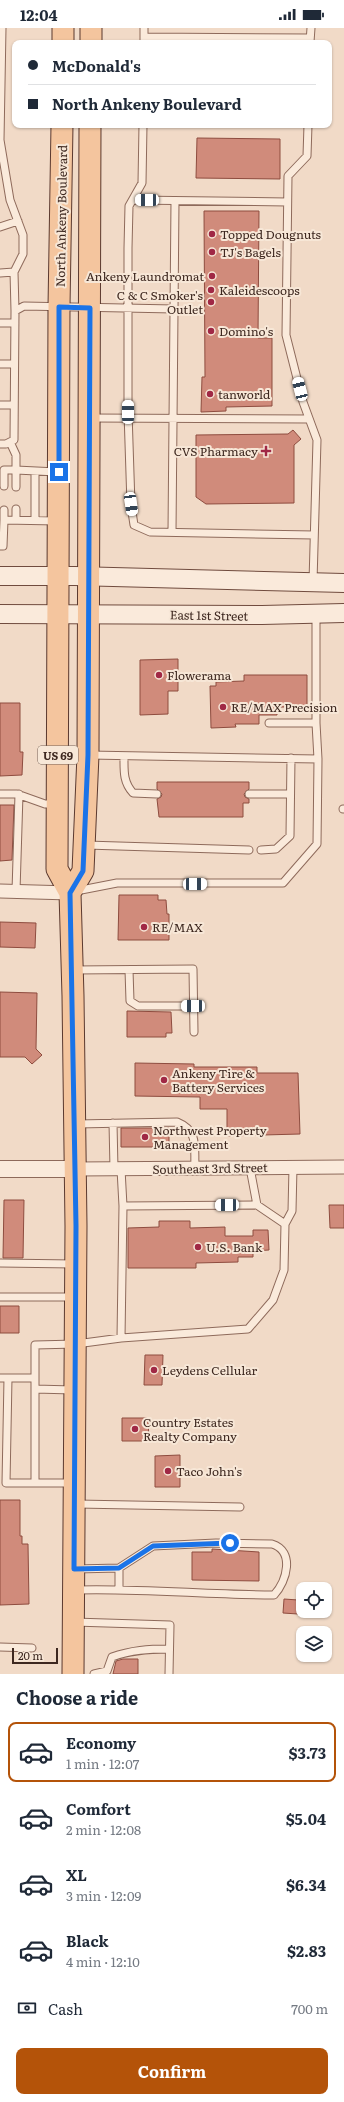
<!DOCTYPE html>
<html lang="en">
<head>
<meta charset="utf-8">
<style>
  :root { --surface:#fff; --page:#f6f6f7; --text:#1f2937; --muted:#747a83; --line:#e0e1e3; --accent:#b45309 }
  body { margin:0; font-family:Literata,serif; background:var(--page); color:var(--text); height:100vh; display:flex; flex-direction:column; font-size:15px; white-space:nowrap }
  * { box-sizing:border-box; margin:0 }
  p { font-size:13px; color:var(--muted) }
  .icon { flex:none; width:22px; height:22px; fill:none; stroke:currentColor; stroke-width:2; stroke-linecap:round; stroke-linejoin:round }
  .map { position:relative; height:1646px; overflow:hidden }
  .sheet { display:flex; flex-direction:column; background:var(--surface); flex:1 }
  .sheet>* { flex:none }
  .guide { position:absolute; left:12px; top:12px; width:320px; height:88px; border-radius:8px; box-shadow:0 1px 3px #0004; display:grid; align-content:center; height:88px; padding:0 16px; background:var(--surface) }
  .controls { position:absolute; left:296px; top:1554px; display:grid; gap:8px }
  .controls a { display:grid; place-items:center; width:36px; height:36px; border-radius:8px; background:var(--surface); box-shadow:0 1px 3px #0004; font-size:20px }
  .scale { position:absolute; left:12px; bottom:10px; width:46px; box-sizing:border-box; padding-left:4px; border:2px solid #3d271f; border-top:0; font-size:11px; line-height:14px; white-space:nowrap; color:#3d271f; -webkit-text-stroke:3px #f7e7d7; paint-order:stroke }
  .end { position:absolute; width:18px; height:18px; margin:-9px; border:5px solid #1a73e8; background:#fff; box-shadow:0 0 0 2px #fff }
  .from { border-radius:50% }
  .car { position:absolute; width:12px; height:24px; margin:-12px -6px; border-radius:5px; box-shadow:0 0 3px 1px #0007; background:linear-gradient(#fff 24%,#345 0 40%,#fff 0 76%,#345 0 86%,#fff 0) }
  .guide b { display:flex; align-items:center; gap:14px; height:38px; font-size:15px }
  .guide b+b { border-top:1px solid var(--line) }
  .guide i { width:10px; height:10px; background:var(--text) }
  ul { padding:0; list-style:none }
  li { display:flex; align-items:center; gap:12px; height:60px; margin:0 8px 6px; padding:0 8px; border:2px solid transparent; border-radius:8px }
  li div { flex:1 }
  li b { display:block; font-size:15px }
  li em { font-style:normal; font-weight:700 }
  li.on { border-color:var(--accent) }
  li>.icon { width:36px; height:36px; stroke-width:1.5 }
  h2 { padding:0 16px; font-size:18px; line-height:48px }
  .pay { display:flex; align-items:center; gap:10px; height:44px; padding:0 16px; font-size:15px }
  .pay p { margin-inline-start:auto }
  .button { display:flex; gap:8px; margin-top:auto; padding:8px 16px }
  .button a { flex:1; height:46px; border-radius:8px; background:var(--accent); color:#fff; font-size:16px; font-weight:700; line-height:46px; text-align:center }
  .status { display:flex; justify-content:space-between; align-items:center; height:28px; padding:0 20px; background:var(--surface); direction:ltr }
  .status svg { height:11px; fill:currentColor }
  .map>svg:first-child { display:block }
  .building { fill:#d08b7b; stroke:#8e4c3f }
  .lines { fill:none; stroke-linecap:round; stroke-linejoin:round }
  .service-casing { stroke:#8e6a5b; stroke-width:9 }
  .minor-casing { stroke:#8e6a5b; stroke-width:15 }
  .tertiary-casing { stroke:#8e6a5b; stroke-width:18 }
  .secondary-casing { stroke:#704b3e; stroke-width:20 }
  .primary-casing { stroke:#5b392f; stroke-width:23 }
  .service { stroke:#faeadb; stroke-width:7 }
  .minor { stroke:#faeadb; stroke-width:13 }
  .tertiary { stroke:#faeadb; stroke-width:16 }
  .secondary { stroke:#faeadb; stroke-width:18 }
  .primary { stroke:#f4c59e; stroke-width:21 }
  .route { stroke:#1a73e8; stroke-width:5 }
  .poi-dot { fill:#a02845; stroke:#f7e7d7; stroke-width:1.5 }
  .labels { text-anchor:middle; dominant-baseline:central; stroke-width:4; stroke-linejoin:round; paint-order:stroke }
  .shield { fill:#f7e7d7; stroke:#756156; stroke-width:1 }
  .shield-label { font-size:11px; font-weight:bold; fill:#3d271f }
  .street-label { font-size:12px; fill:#3d271f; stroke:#f7e7d7 }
  .poi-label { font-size:12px; fill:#3d271f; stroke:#f7e7d7; text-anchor:start }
</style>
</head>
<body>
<div class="status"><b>12:04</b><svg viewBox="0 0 49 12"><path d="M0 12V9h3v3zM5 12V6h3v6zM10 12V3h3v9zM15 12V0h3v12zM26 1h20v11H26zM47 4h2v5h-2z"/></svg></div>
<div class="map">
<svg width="344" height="1646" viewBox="0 0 344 1646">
  <rect width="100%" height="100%" fill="#f1dac7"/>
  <path class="building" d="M197 110 280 111V151L196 150Z
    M204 183H259L258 310H272V378L226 379V383L201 384 202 349H205Z
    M293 402 301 411 294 417V475L206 476 196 469V407L288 406Z
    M178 631V663H168V686L140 687V632Z
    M244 647H307V679H277V687H259V696H235L236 699 211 700 210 658H216V654L244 653Z
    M0 675H20V724H23L22 747 0 748Z
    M157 754H249V761L244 766 245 769 249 771V775H243V789H159L157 771 161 769 162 766 157 761Z
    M0 777H14L12 832 0 833Z
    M119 867H158V872H166L167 886H169V912H118Z
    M0 894 36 895 35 920 0 919Z
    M0 964 37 965 36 1021 42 1027 32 1036 25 1029H0Z
    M127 983 171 984 172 1005H166V1009H127Z
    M135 1035 194 1036V1039H257V1045H298L300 1106 227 1108V1081H200V1069L135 1068Z
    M121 1100H169V1119H121Z
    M4 1172H24L23 1230H3Z
    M329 1177H344V1200H330Z
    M159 1193H190V1200L225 1199V1208H253V1202H268L269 1222 253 1223V1229H238V1234L196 1235V1240H128V1200L159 1199Z
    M0 1278H19V1305H0Z
    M145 1327H163L162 1357H144Z
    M122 1390H148L149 1413H122Z
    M180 1427V1459H155V1428Z
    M0 1472H20V1508H22V1516H28L29 1576 0 1577Z
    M212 1521 259 1524V1553L192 1552V1524H212Z
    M284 1571 298 1572V1586L283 1585Z
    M123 1631H138V1646H113L116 1633Z"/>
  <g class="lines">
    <g class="service-casing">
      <path id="service" d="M2 0 0 112 10 172 23 207V226L14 244 15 283
        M144 9 310 10
        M310 14 311 0
        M144 15V0
        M143 97 142 155 129 178 128 220V384L131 477 134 497 150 504 314 507
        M308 97 307 128 288 148 286 307 303 374 317 412 313 554
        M133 172 287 174
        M0 199 18 193
        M0 245 14 244
        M0 295H15
        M0 336H14
        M0 377H14
        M90 390 309 391
        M10 414 16 427V442L57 444
        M0 416H6L14 412 15 283 24 278 174 281
        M35 443V492
        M4 458V442H16V459
        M4 482V492L57 493
        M16 492V481
        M172 504 175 173
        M0 518H3L4 492
        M269 695H316V586
        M316 695 318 731
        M124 728C124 743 123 754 133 765L157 766
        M0 766H17L45 776H55
        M249 766H290
        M343 781H344
        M86 817 249 822
        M261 822 276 821 290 808 291 730
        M16 863 19 766
        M76 863 117 855H283L317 816 318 731 89 727
        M74 942 193 941 194 1004
        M129 942 130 973 138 978H193
        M113 1095 114 1141
        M77 1096 177 1094C199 1103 194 1119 195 1140
        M250 1140 257 1177 285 1196
        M121 1141 123 1178 121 1310
        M123 1178 257 1177
        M0 1235 74 1236
        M0 1269H74
        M0 1350H35V1317L76 1316 121 1310 248 1301 273 1272 284 1242 285 1196 292 1183 293 1139
        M8 1350 6 1455H73
        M35 1361 73 1362
        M35 1455V1350
        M77 1476 240 1479
        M76 1541 119 1540 153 1518 216 1515 272 1516C295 1523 287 1553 274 1567 208 1567 142 1560 76 1562
        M119 1561V1540
        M74 1594 170 1597 169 1646
        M0 1619 32 1620
        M94 1646 107 1643 112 1629C131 1622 149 1621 169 1621"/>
    </g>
    <g class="minor-casing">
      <path id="minor" d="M0 863 70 865
        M76 1141 344 1139"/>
    </g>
    <g class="tertiary-casing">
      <path id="tertiary" d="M0 1141H76"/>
    </g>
    <g class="secondary-casing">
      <path id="secondary" d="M0 548H75L344 555
        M0 586 262 587 344 585"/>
    </g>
    <g class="primary-casing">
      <path id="primary" d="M63 15V0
        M91 15V0
        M62 97 59 279 57 841 70 865 73 968 76 1198 73 1646
        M70 865 83 843 88 727 90 97"/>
    </g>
    <use href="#service" class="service"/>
    <use href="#minor" class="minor"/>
    <use href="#tertiary" class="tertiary"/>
    <use href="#secondary" class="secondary"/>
    <use href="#primary" class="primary"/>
  </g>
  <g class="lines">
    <path class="route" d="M59 444V279L90 280 88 727 83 843 70 865 76 1198 74 1541 119 1540 153 1518 230 1515"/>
  </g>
  <g class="poi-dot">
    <circle cx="212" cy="206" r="4"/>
    <circle cx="212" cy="224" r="4"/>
    <circle cx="212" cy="248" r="4"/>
    <circle cx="211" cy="262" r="4"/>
    <circle cx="211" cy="274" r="4"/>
    <circle cx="211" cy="303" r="4"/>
    <circle cx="210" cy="366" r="4"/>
    <path d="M264 417h4v4h4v4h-4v4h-4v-4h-4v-4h4z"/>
    <circle cx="159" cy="647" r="4"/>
    <circle cx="223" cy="679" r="4"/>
    <circle cx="144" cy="899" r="4"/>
    <circle cx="164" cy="1052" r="4"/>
    <circle cx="145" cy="1109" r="4"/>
    <circle cx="198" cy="1219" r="4"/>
    <circle cx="154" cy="1342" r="4"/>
    <circle cx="135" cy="1401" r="4"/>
    <circle cx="168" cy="1443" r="4"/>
  </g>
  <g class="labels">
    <rect class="shield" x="38" y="718" width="40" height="18" rx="3"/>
    <g class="shield-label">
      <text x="58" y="727">US 69</text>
    </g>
    <g class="street-label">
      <text transform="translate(61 188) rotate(-89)">North Ankeny Boulevard</text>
      <text transform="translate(209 587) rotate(1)">East 1st Street</text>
      <text transform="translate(210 1140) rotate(-1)">Southeast 3rd Street</text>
    </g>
    <g class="poi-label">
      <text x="220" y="206">Topped Dougnuts</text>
      <text x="220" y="224">TJ's Bagels</text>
      <text x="204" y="248" text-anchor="end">Ankeny Laundromat</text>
      <text x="219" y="262">Kaleidescoops</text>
      <text x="203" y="267" text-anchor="end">C &amp; C Smoker's<tspan x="203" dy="14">Outlet</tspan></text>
      <text x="219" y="303">Domino's</text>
      <text x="218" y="366">tanworld</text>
      <text x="258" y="423" text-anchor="end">CVS Pharmacy</text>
      <text x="167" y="647">Flowerama</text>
      <text x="231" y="679">RE/MAX Precision</text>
      <text x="152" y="899">RE/MAX</text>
      <text x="172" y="1045">Ankeny Tire &amp;<tspan x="172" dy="14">Battery Services</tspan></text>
      <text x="153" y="1102">Northwest Property<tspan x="153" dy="14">Management</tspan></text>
      <text x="206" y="1219">U.S. Bank</text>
      <text x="162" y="1342">Leydens Cellular</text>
      <text x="143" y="1394">Country Estates<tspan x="143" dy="14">Realty Company</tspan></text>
      <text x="176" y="1443">Taco John's</text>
    </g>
  </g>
</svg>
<div class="controls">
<a><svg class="icon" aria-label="locate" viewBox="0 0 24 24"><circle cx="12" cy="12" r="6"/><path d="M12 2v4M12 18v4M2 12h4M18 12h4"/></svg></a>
<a><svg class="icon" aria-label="layers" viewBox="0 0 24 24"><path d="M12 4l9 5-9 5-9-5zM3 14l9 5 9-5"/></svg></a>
</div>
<div class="scale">20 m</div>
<i class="end from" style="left:230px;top:1515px"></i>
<i class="end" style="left:59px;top:444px"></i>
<i class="car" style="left:147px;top:172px;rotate:270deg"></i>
<i class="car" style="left:300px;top:361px;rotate:346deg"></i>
<i class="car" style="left:128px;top:384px;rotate:0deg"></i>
<i class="car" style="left:131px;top:476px;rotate:172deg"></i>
<i class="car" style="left:195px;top:856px;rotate:89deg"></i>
<i class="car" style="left:193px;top:978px;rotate:270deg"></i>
<i class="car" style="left:227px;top:1177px;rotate:269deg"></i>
<div class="guide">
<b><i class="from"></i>McDonald's</b>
<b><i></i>North Ankeny Boulevard</b>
</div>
</div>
<section class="sheet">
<h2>Choose a ride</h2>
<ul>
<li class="on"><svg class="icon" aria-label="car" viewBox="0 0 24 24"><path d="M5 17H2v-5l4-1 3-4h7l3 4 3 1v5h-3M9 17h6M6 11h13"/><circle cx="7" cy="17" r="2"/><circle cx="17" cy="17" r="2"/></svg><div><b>Economy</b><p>1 min · 12:07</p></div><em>$3.73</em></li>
<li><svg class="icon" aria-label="car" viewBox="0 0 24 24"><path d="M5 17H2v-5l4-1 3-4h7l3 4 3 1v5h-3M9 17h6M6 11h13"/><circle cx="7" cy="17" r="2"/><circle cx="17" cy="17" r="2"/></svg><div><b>Comfort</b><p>2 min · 12:08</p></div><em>$5.04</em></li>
<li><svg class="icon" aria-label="car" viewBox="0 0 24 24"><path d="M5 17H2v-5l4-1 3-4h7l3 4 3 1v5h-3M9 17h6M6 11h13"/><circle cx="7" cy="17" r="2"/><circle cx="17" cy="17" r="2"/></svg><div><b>XL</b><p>3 min · 12:09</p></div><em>$6.34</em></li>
<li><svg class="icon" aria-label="car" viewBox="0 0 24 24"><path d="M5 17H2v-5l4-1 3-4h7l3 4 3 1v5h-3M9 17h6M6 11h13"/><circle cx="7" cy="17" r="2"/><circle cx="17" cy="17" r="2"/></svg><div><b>Black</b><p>4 min · 12:10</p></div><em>$2.83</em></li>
</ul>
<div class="pay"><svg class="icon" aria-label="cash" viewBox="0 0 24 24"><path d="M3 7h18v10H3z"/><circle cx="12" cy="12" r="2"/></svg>Cash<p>700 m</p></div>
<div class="button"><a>Confirm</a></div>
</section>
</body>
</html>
